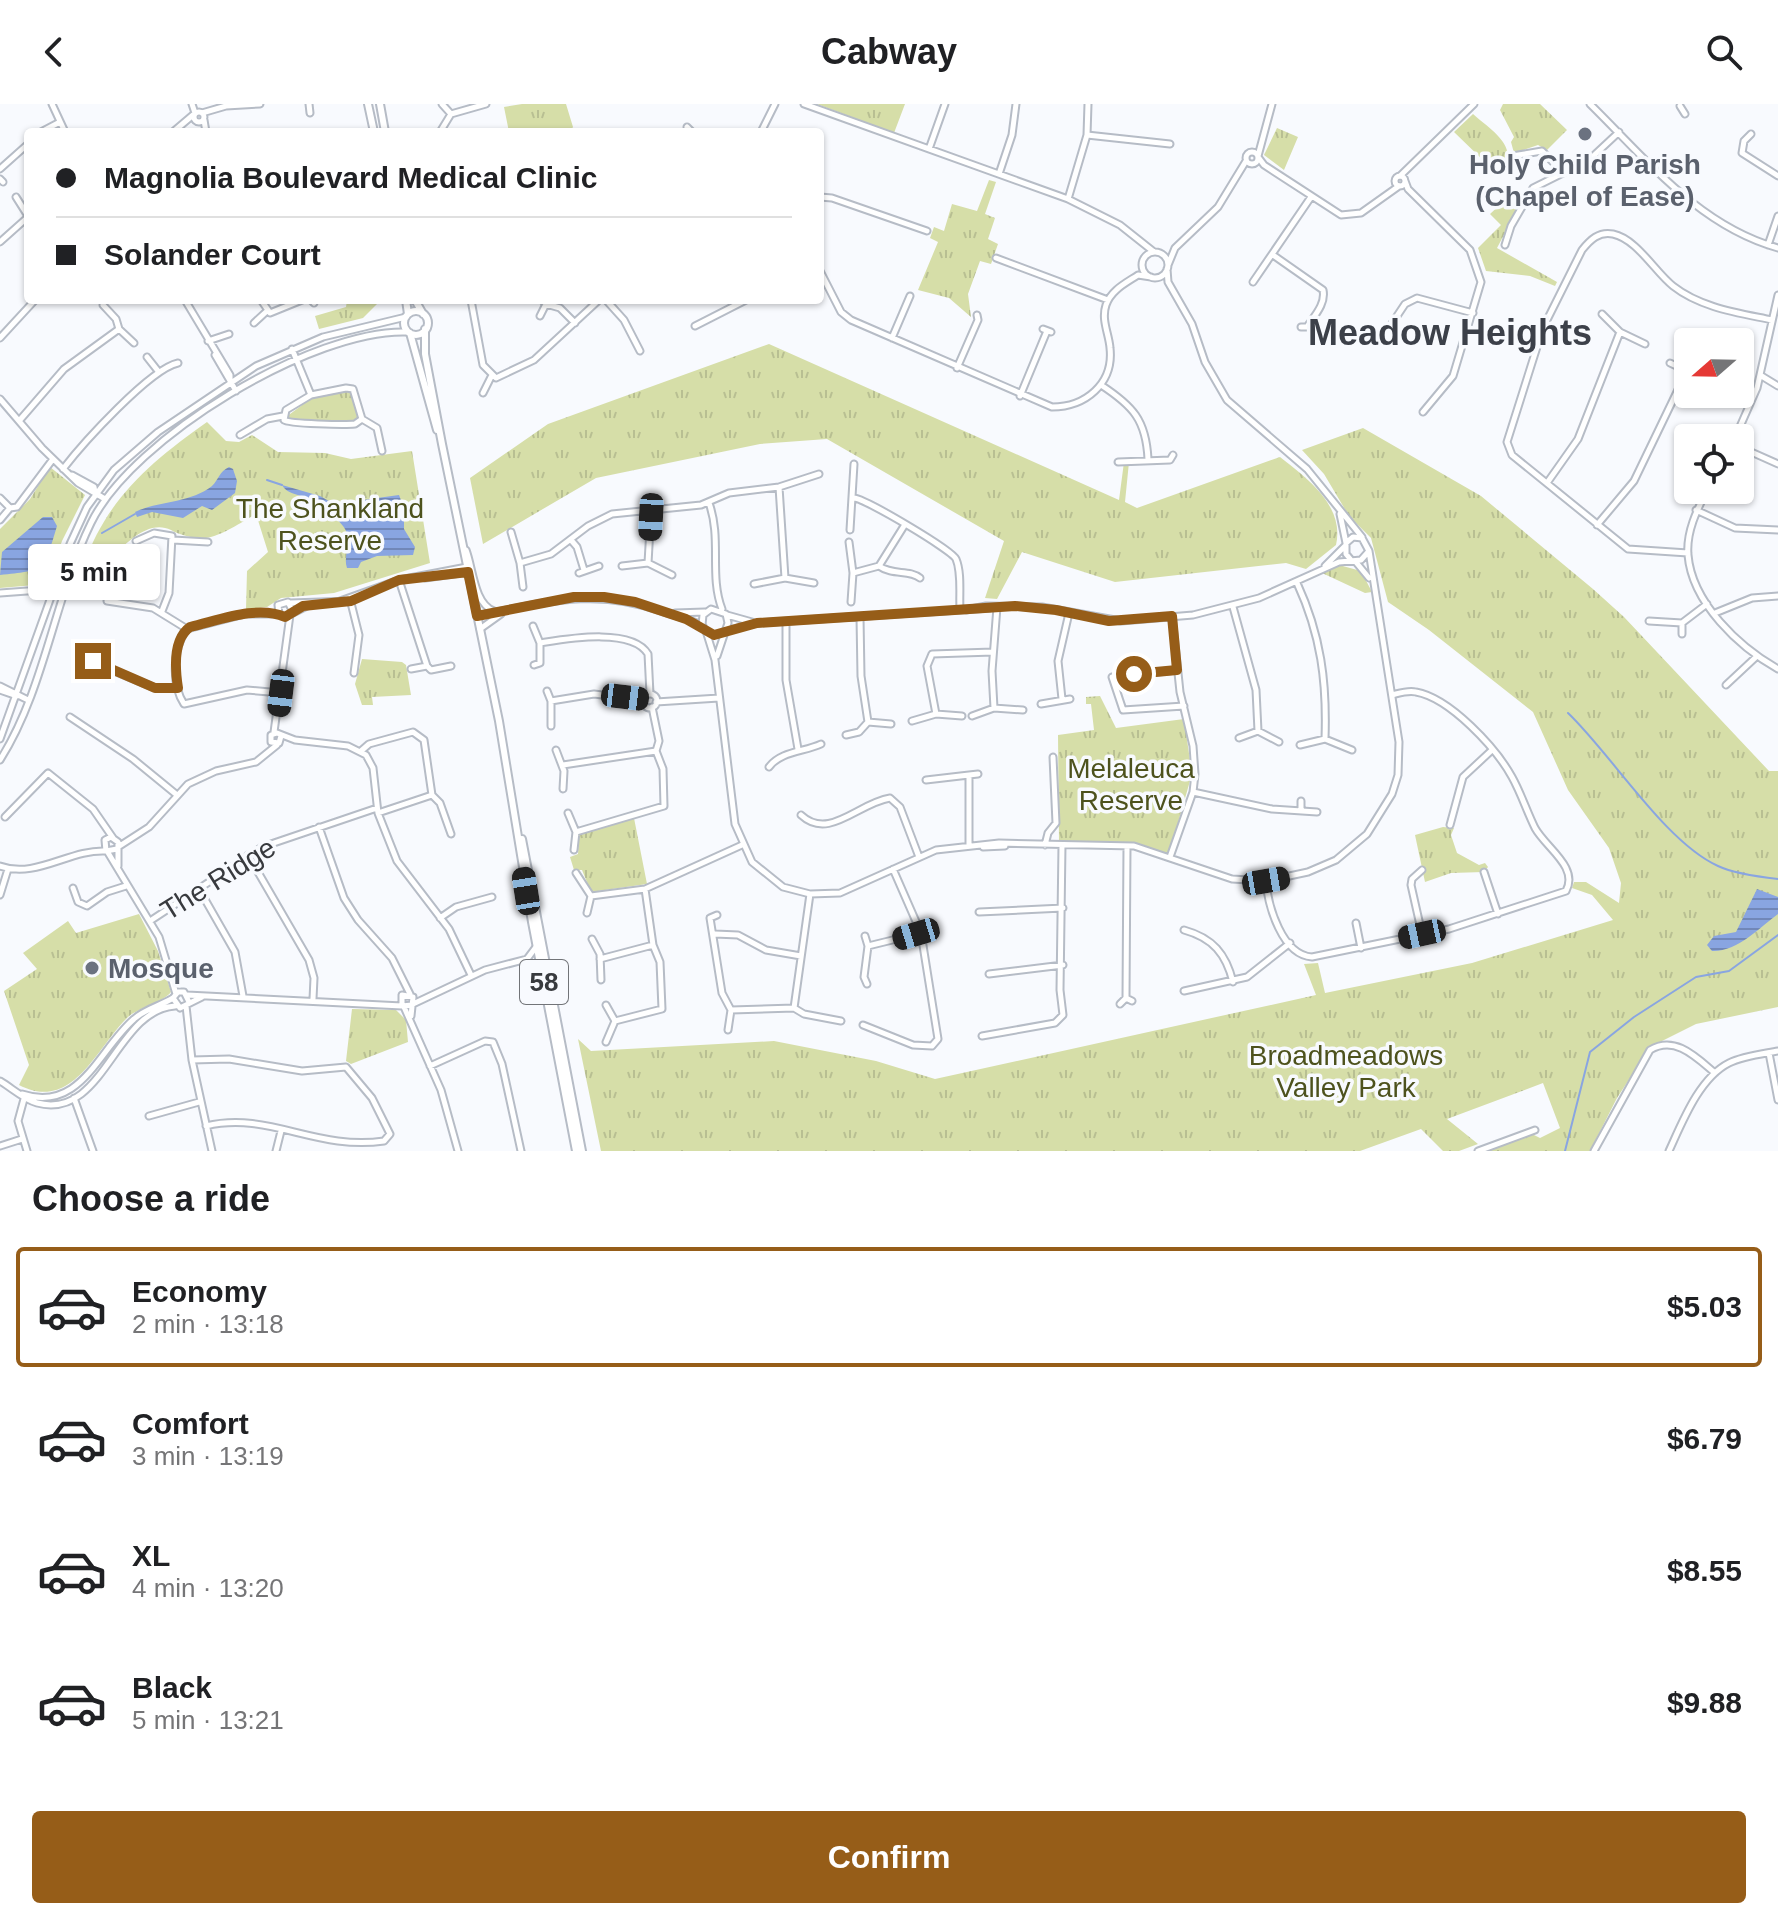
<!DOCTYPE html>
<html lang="en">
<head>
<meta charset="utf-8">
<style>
  :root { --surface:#fff; --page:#f6f6f6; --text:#202124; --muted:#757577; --line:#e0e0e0; --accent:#965d18 }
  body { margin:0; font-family:Arial,sans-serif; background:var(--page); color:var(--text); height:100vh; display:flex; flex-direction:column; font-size:30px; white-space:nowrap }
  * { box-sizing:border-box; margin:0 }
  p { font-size:26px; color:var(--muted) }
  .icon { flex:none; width:44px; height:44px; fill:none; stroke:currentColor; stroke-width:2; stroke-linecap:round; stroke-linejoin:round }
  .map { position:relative; height:1047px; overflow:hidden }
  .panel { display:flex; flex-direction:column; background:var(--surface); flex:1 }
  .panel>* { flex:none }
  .banner { position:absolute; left:24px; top:24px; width:800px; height:176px; border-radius:8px; box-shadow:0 2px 6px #0004; display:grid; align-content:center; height:176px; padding:0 32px; background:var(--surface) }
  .needle { width:52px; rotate:250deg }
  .tools { position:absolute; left:1674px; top:224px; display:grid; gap:16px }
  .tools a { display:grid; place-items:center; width:80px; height:80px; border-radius:8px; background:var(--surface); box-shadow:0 2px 6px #0004; font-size:40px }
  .end { position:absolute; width:36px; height:36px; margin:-18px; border:10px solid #965d18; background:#fff; box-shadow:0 0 0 4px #fff }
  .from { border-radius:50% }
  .bubble { position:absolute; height:56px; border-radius:8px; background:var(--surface); box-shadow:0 2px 6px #0004; font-size:26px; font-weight:700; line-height:56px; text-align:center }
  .car { position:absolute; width:24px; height:48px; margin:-24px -12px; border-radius:10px; box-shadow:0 0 6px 2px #0007; background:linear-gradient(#222 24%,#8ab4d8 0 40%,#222 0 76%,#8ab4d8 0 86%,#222 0) }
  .banner b { display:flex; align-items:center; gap:28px; height:76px; font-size:30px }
  .banner b+b { border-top:2px solid var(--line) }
  .banner i { width:20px; height:20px; background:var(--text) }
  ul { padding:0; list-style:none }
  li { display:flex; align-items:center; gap:24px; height:120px; margin:0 16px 12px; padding:0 16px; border:4px solid transparent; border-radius:8px }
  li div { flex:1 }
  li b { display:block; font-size:30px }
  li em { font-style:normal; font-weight:700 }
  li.current { border-color:var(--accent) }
  li>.icon { width:72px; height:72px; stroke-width:1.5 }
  h2 { padding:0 32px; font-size:36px; line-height:96px }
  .button { display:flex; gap:16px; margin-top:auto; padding:16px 32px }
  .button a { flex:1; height:92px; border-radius:8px; background:var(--accent); color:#fff; font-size:32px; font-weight:700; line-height:92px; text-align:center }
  header { display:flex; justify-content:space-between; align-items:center; height:104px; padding:0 32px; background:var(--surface); font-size:36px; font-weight:700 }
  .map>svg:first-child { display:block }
  .park { fill:url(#park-tufts) }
  .water { fill:url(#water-rules) }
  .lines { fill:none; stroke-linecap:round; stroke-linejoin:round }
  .stream { stroke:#89a5e1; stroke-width:2 }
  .minor-casing { stroke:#b6bcc6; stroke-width:9 }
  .major-casing { stroke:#b6bcc6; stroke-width:10 }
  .minor { stroke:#fff; stroke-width:5 }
  .major { stroke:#fff; stroke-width:6 }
  .route { stroke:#965d18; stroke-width:10 }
  .worship-dot { fill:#6b7280; stroke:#f8fafe; stroke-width:3 }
  .labels { text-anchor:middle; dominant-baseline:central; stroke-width:7; stroke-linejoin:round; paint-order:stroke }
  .shield { fill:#f8fafe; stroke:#727478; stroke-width:2 }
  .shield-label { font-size:26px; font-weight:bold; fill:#383a3e }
  .worship-label { font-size:28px; font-weight:bold; fill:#5b616d; stroke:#f8fafe }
  .park-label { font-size:28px; fill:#4d521d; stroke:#f8fafe }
  .street-label { font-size:28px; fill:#383a3e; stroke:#f8fafe }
  .district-label { font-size:36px; font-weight:bold; fill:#3c4049; stroke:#f8fafe }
</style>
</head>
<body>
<header><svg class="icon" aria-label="back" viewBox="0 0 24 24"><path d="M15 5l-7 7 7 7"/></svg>Cabway<svg class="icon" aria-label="search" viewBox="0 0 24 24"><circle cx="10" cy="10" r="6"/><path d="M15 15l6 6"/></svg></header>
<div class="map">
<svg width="1778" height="1047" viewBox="0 0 1778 1047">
  <defs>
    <pattern id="park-tufts" width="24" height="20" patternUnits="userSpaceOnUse" patternTransform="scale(2)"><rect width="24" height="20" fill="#d6dea8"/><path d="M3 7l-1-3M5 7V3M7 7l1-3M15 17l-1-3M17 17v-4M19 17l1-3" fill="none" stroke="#b8bf92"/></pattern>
    <pattern id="water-rules" width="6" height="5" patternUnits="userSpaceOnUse" patternTransform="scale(2)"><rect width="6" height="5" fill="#89a5e1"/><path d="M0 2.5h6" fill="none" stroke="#7187b8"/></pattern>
  </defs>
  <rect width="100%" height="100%" fill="#f8fafe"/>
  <path class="park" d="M522 0H566L573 23 570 28H509L504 3Z
    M817 0H905L894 29Z
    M1503 0H1540L1567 26 1547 46 1538 41 1514 49 1511 38 1514 33 1500 6Z
    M1473 10C1487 23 1517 40 1505 62L1493 65 1488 61 1454 28Z
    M1277 24 1298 33 1284 66 1264 51Z
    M989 76 996 78 985 110 995 114 988 135 998 140 991 160 980 157 968 190 971 213 949 194 918 186 938 138 930 134 934 123 944 127 952 100 977 107Z
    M1517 85 1524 93 1497 144 1557 178 1555 182 1530 172 1486 167 1478 144 1501 121 1490 110Z
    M347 196H381L363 214 319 225 315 212 346 203Z
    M769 240 1119 396 1124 358H1129L1125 398 1137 404 1280 353C1307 374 1345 402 1336 441L1306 465 1286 459 1115 478 1022 448 997 495 985 494 1004 437 827 335 760 340 596 374 483 440 470 374 548 320Z
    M347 286 355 292 358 316C350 318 290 316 286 313L313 293Z
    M207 318 226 337 239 338 252 331 278 348 325 349 351 355 412 347 430 459 334 489 281 494 267 503 246 505 247 467 268 448 256 410C242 418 221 432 206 434 194 435 180 431 171 426 148 415 126 440 112 453L111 462 84 461C106 395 152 357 207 318Z
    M1363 324 1481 392 1593 485 1624 513 1769 667H1778V903L1696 920 1650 943 1617 994 1590 1047H1485L1532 1030 1540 1034 1560 1024 1543 979 1447 1015 1478 1040 1459 1047H1443L1421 1025 1360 1047H601L578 935 591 947 774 937 876 957 935 975 1316 891 1304 860 1318 859 1325 889 1472 859 1613 816 1592 791 1572 784 1574 778H1586L1619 799 1621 779 1609 744 1568 686 1533 608 1429 526 1388 498 1371 434 1349 412 1324 370 1302 346Z
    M50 363 85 391 62 437 47 480 0 484V425L30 395Z
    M1339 461 1361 467 1372 488 1365 489 1322 469Z
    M362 555 402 558 406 561 411 591 372 593 373 601H362L355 580Z
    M1100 592 1116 624 1184 615 1192 670 1169 750 1135 739H1059L1058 631 1094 626 1091 600H1086V593Z
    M634 714 647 780 591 788 582 766H574L570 753 578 750 579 731Z
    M1443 723 1454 724 1451 731 1457 749 1479 761 1485 759 1488 763 1484 768 1451 769 1425 778 1415 731Z
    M139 810 158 847 171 888C161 900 141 902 128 913 96 944 73 1009 19 981L29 961 4 887 37 865 23 849 68 817 76 829Z
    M352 905 396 906 406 916 408 938 351 960 346 957Z"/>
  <path class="water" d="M229 363 233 365 237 377 235 389 212 406 202 402 183 414 152 408 137 413 135 408C158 397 191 399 212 382 219 375 219 368 229 363Z
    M282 381 320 392 334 400 399 391 404 404V425L415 443 413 451 377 452 361 458 358 464H347C342 450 355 438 343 422 337 414 323 402 315 397 304 391 287 391 282 381Z
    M43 413H52L57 422C43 469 44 466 0 471L2 448Z
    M1757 785 1778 793V810C1759 824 1737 848 1712 847L1707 841 1714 832 1736 828Z"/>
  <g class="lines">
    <path class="stream" d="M267 376 282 381
      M102 429 135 410
      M1568 609C1612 651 1665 738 1718 762 1735 770 1760 773 1778 775
      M1565 1047 1590 948 1634 913 1696 873 1729 867 1778 831"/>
    <g class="minor-casing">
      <path id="minor" d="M52 0 65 28
        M192 0 195 9
        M309 0 310 9
        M442 0 451 10
        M804 0 1068 95 1120 121 1154 148
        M1590 0C1647 56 1699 122 1778 144
        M1680 2 1685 10
        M194 13a5 5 0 1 1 10 0a5 5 0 1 1-10 0Z
        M202 9 226 2 260 0
        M204 16 206 28
        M687 23 692 28
        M41 28 60 18
        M173 28 193 11
        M440 28 451 10 486 0
        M761 28 775 0
        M1751 30 1744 37 1742 49 1778 72
        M1087 31 1170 40
        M929 45 945 0
        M1246 54a6 6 0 1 1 12 0a6 6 0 1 1-12 0Z
        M1258 52 1272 0
        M1512 52 1542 47 1563 68
        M1258 53 1264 61 1341 111 1361 109 1399 82
        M0 65 28 40
        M999 70 1012 31 1016 0
        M1395 77a5 5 0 1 1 10 0a5 5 0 1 1-10 0Z
        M1400 72 1474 0
        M0 75 3 78
        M1405 77 1408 85 1470 146 1481 178 1453 272 1423 308
        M16 93 28 112
        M820 93 832 94 927 127
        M1068 95 1087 31 1088 0
        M0 138 28 113
        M1505 141 1511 122 1533 84 1589 56 1619 28
        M1768 141 1778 112
        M1142 161a13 13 0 1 1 26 0a13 13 0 1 1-26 0Z
        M1273 151 1323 186C1326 200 1314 212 1307 223H1301
        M996 154 1108 196
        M1168 161 1175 144 1218 103 1246 57
        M1167 165 1168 178 1192 220 1205 258 1227 296 1307 365 1362 433
        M820 167 841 208 851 216 1052 303C1085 303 1114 280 1110 244 1109 230 1101 216 1106 201 1111 186 1126 179 1138 171L1151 173
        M1253 178 1311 93
        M185 196 230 271V278
        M261 196 270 209 302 196
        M311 196 314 199
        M471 196 483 261 496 274 534 256 599 196
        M606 196 624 216 640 247
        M546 200 560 204 575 219
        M103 201 116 215 119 225 134 239
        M1602 210 1620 228 1645 240
        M540 212 546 200 542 196
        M254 219 267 207
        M1391 221 1405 200 1417 194 1473 209
        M695 222 746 196
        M1043 225 1051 228
        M0 234 35 196
        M892 234 910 192
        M208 237 229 230
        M292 245 311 291
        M215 251 236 287
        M147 253 158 267
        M1670 259 1687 267
        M957 264 978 216 977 211
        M1760 271 1778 282
        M1101 281C1133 302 1146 316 1148 355
        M346 284 353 285 362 315 355 320C346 321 289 320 284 316L286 306 311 291Z
        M483 289 491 273
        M1020 292 1047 227
        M0 295 42 344 78 379 105 395
        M362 315 377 324 382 347
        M19 317 64 265 119 225
        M240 331 267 315 283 312
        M1735 334 1757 284 1778 191
        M1740 343 1778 360
        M1118 358 1170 356 1173 351
        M63 365C83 339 150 265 178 259
        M72 371 94 383 95 388
        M1547 379 1578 335 1620 228
        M779 383 785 474
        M1707 386C1697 406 1686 428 1688 451 1692 499 1739 543 1778 565
        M0 394 10 404 17 403 53 355
        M854 394C864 394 952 446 956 455 962 469 959 491 960 506
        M709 399C722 435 709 471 722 505
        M1696 406 1735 424 1778 426
        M1340 410 1346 439
        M0 416 10 404
        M1597 421 1634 377 1687 267
        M850 426 854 360
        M511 428 520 459 523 483
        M173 436 208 438
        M571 436 577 443 584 466
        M136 437 154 429 172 432 169 489 162 507
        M849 438 853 469 851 498
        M466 446C473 464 474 500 494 507
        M1688 449 1628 445 1512 351 1507 338 1543 224 1582 146C1590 136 1599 127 1613 130 1637 135 1655 168 1673 182 1701 204 1739 209 1772 216
        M1355 457 1369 474
        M520 459 551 450 588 422 612 410 701 401 729 389 779 383 819 370
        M648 459 651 407
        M622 462 648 459 672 471
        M879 462C893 472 909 465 920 474
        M1325 462 1345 442
        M579 469 599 462
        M853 469 879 462 904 422
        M425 474 468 468
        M399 476 427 562 431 566 451 562
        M1297 479C1321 531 1327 578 1325 635
        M754 480 785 474 814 479
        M0 489 54 485
        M350 495 359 531 354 569
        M107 497 153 504 187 525
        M340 497 399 476 467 463
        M290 499 351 497 374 486
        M1233 503 1256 586 1258 627
        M966 506 986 502 1042 503 1121 517 1193 511 1259 494 1339 458 1361 456 1369 447 1362 434 1353 433 1346 439V450L1351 456
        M293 508 288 498 278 501 279 510 285 513 309 501
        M675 509 705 508
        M1715 509 1752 494 1778 492
        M279 510H245L187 525C173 543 171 580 184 600L247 586 281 589
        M727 511 752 518
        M477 512C544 499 594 483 661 507 675 512 690 515 703 522
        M860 513 861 572 868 618
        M1649 517 1682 519V530
        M786 518V576L798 645
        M1682 519 1707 500
        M702 521 703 511 711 505 726 510 728 519 717 552
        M533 522 540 539V559L534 561
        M480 525 501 510
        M706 527 715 556 735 720 752 758 783 783 810 790 840 789 936 746 999 739 1134 742 1232 775 1266 777 1308 768 1336 756 1367 730 1392 690 1398 671 1399 638 1369 447
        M725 527 757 519 990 504
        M540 539C566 535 632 523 648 550L650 590
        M88 556 155 584H178
        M411 565 427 562
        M1177 566 1112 573 1123 606 1184 602
        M1726 581 1756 553
        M0 582 28 596
        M0 586 17 592
        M547 587 551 597V622
        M643 597a7 7 0 1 1 14 0a7 7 0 1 1-14 0Z
        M1062 595 1058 557 1069 509
        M551 597 594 590 643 596
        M656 598 719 594
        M1041 600 1070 595
        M994 604 992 567 997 503
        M936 610 927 562 932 550 993 548
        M972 612 994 604 1023 606
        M70 613 133 655 177 691
        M912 617 936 610 962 612
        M274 628 290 511
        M846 631 859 628 868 618 891 620
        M281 632 279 639 271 638V631L277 629 295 636 348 642 366 651 373 664 378 709 397 757 449 825 471 871
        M1239 634 1258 627 1279 638
        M0 635 70 440 87 403 114 366 158 328 256 262 323 233 406 213
        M1300 641 1325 635 1352 646
        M556 646 564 667 563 685
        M361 647 369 640 413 628 424 636 432 691 378 709
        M0 656C45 585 54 495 91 419 132 334 314 224 408 228
        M563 661 656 647 659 637 652 603
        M769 663C781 647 804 648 821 640
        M969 671 978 670
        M926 676 969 671V741
        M1193 688 1272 705 1317 708
        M432 691 440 699 451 730
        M1301 707V697
        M568 709 576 728 574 746
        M801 711C829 737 858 699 890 694L900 703 919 753
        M5 713 48 669 93 705 113 734
        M1450 721 1463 673 1492 646
        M319 723 344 794 358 816 392 854 410 890
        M576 728 664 702 663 665 656 647
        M1045 741 1048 729 1056 719 1053 653
        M118 743 149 723 188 680 216 667 256 658 277 641
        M983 743 1005 742
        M117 745 106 747 105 736 111 733 118 738V762
        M107 747 159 833 176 890
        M248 751 309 856 314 874 313 895
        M1170 753 1193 688 1195 670 1193 642 1180 588 1172 512
        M0 762C36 775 70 745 106 747
        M1422 766 1412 775 1411 781 1422 830
        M1484 768 1498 810
        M576 769 591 792 587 809
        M1266 777C1268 802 1282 851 1312 853L1449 825 1566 787C1579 763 1546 744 1535 724 1527 708 1521 689 1512 673 1496 644 1450 594 1416 588 1408 586 1400 589 1392 591
        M73 784 78 798 87 802 107 788 126 782
        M199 785 235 848 243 892
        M0 791 8 765
        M591 792 645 785 742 741
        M979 808 1063 804
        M717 811 710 814 722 889 731 906 728 926
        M440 814 456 803 492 793
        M150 817 262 743 377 704
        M1356 819 1361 844
        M1184 826C1213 834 1226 850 1233 878
        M715 830 738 831 766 846 801 852
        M865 832 868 842
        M592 835 600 850 601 876
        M600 855 653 841 645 785
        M529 860 536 863 540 873
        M989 870 1063 861
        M867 880 864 873 868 842 921 829
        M1184 887 1247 873 1290 839
        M187 891 402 902
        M1126 894 1127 742
        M189 898 184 888H178L173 894 180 904 202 893
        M413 900 485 866 527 855 536 843
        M1120 900 1126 894 1132 897
        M186 902 192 956 212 1047
        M404 903 441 986 458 1047
        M794 904 804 910 841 917
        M731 906 794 904 810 790
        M411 912 413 893 402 891V902L412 901
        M615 917 662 905 660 858 653 841
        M863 921 913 941 932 942 938 935 921 829 893 765
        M982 932 1055 919 1063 911 1060 886 1062 741
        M606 938 615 917 606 901
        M1769 949 1778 996
        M192 956 229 955 302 967 346 963 372 994 390 1030 384 1037C316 1047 269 1007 206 1022
        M430 962 485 937 493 938 502 960 521 1047
        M0 977C12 984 23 995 37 999 104 1017 115 906 175 902
        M22 990C81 1009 98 946 134 915 145 905 160 902 173 894
        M74 994 93 1047
        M24 995 18 1017 27 1047
        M149 1012 199 998
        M0 1042 22 1035
        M276 1047 281 1027
        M1478 1047 1535 1026
        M1594 1047 1650 946C1675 931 1696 953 1715 969
        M1669 1047C1682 1019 1699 974 1729 959 1743 952 1762 950 1778 947"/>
    </g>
    <g class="major-casing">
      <path id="major" d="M368 0 374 28
        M380 0 385 28
        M406 196 408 210
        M415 196 423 210
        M404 219a12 12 0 1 1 24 0a12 12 0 1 1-24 0Z
        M425 225V250L442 340 499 617 532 818 576 1047
        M410 229 437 326
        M522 735 582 1047"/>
    </g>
    <use href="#minor" class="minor"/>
    <use href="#major" class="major"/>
  </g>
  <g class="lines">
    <path class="route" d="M93 557 155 584H178C175 565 173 535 190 523 220 516 257 501 285 513L303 502 351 497 399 476 468 468 477 512 574 493H604L635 498 686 515 714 531 757 519 1015 502 1056 506 1109 517 1172 512 1177 566 1134 570"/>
  </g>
  <g class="worship-dot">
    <circle cx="1585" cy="30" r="8"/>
    <circle cx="92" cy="864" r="8"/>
  </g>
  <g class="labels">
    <rect class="shield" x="520" y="856" width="48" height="44" rx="6"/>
    <g class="shield-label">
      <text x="544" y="878">58</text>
    </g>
    <g class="worship-label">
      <text x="1585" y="60">Holy Child Parish<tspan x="1585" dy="32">(Chapel of Ease)</tspan></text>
      <text x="108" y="864" text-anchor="start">Mosque</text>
    </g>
    <g class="park-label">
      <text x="330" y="404">The Shankland<tspan x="330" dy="32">Reserve</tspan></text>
      <text x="1131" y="664">Melaleuca<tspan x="1131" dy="32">Reserve</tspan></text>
      <text x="1346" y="951">Broadmeadows<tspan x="1346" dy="32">Valley Park</tspan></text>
    </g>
    <g class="street-label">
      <text transform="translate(218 775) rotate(-32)">The Ridge</text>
    </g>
    <g class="district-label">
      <text x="1450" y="228">Meadow Heights</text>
    </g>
  </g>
</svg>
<div class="tools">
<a><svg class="needle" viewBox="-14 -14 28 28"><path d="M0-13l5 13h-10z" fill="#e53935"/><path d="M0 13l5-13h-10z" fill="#757577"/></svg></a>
<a><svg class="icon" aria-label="locate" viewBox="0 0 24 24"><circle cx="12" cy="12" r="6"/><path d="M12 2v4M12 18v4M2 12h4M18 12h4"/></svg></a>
</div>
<i class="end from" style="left:1134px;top:570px"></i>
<i class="end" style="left:93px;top:557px"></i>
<div class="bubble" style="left:28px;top:440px;width:132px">5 min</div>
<i class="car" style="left:651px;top:413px;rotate:183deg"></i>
<i class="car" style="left:281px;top:589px;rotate:187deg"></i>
<i class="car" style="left:625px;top:593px;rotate:97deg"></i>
<i class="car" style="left:1266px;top:777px;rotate:80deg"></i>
<i class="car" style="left:526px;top:787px;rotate:351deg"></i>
<i class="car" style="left:916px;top:830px;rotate:253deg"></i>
<i class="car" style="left:1422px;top:830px;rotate:258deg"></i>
<div class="banner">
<b><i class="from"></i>Magnolia Boulevard Medical Clinic</b>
<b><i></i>Solander Court</b>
</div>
</div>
<section class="panel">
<h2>Choose a ride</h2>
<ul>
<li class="current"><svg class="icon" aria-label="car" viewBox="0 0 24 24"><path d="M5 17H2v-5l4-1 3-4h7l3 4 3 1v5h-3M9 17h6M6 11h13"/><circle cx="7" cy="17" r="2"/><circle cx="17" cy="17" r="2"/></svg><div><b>Economy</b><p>2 min · 13:18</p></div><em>$5.03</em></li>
<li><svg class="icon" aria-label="car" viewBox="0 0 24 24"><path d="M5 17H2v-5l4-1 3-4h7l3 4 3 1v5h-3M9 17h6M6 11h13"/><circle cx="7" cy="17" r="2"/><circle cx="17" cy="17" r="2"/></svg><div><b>Comfort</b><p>3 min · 13:19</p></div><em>$6.79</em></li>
<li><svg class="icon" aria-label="car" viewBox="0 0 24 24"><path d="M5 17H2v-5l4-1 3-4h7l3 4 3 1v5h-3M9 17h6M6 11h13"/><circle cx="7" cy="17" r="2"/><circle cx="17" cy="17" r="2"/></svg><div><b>XL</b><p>4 min · 13:20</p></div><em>$8.55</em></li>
<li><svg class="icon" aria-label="car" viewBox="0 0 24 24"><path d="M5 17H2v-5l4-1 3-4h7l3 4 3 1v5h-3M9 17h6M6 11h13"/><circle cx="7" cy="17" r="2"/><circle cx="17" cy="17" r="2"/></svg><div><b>Black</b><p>5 min · 13:21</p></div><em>$9.88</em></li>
</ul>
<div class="button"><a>Confirm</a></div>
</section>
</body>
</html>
